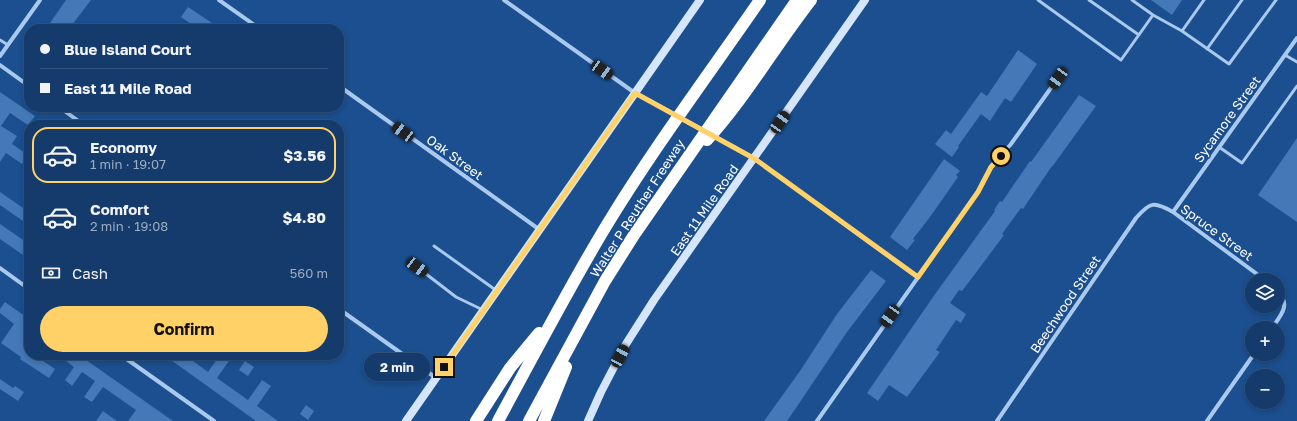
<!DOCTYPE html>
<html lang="en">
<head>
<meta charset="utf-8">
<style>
  :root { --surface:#143b6b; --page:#214673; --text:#f1f3f6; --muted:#9dadc1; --line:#33557e; --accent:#ffd166 }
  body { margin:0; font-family:"Golos Text",sans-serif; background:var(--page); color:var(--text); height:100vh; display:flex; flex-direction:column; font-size:15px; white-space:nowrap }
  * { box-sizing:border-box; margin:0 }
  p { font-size:13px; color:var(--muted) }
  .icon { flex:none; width:22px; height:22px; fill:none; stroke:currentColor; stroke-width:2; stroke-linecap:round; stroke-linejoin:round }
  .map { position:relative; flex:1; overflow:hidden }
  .sheet { position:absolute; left:24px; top:120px; width:320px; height:240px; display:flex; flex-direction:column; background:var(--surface); border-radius:16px; box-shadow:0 2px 6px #0003,0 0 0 1px var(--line) }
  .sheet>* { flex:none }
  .hud { position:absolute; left:24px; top:24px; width:320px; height:88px; border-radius:16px; box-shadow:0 2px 6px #0003,0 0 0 1px var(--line); display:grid; align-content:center; height:88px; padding:0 16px; background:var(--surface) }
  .tools { position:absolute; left:1245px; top:273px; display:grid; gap:8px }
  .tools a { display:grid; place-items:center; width:40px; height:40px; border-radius:50%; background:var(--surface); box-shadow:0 2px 6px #0003,0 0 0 1px var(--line); font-size:20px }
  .end { position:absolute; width:18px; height:18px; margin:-9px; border:5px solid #ffd166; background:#111; box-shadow:0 0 0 2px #111 }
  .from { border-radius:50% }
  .bubble { position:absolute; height:28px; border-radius:14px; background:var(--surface); box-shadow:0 2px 6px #0003,0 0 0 1px var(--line); font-size:13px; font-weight:700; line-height:28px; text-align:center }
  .car { position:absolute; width:12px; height:24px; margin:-12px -6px; border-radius:5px; box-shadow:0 0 3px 1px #0007; background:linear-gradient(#222 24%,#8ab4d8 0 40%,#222 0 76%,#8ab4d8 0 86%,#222 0) }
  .hud b { display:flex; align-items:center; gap:14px; height:38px; font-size:15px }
  .hud b+b { border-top:1px solid var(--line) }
  .hud i { width:10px; height:10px; background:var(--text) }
  ul { padding:7px 0 0; list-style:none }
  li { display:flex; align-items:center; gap:12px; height:56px; margin:0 8px 6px; padding:0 8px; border:2px solid transparent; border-radius:16px }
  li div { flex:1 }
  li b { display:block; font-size:15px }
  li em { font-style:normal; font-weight:700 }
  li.current { border-color:var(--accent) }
  li>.icon { width:36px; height:36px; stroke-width:1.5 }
  .pay { display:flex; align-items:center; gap:10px; height:44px; padding:0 16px; font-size:15px }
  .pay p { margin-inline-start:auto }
  .cta { display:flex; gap:8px; margin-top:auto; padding:8px 16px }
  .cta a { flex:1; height:46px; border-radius:24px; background:var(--accent); color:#111; font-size:16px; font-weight:700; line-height:46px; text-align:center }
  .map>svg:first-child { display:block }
  .building { fill:#4478b7 }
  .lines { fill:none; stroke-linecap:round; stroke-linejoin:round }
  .lane { stroke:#a9c9ee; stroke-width:3 }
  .street { stroke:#a9c9ee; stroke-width:4 }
  .secondary { stroke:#d6e6fa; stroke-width:8 }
  .highway { stroke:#fff; stroke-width:12 }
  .street-bridge { stroke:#a9c9ee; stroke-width:4 }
  .route { stroke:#ffd166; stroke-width:5 }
  .labels { text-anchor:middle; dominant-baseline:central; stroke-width:3; stroke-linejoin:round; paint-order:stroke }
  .street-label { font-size:13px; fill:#fff; stroke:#1b4f8f }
</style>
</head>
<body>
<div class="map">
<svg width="1297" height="421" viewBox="0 0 1297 421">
  <rect width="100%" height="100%" fill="#1b4f8f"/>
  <path class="building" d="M66 0H91L69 29H58L50 23Z
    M1151 0H1182L1172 15Z
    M188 7 221 29H198L181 17Z
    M1018 50 1037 64 1011 102 1005 98 990 121 981 114 958 146 959 147 952 157 935 144 946 130 951 134 981 92 987 96Z
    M0 92 35 116 28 125 10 113 1 126 17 136 12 144 28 155 22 164 6 153 0 162Z
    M1079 95 1096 106 1052 167V166L1023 209 1021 208 1002 234 1004 235 978 270 962 291 959 290 950 303 966 314 961 323 956 320 936 350 940 352 907 397 889 385 878 401 867 393 933 297 995 211 994 210 1000 201 1002 202 1030 161 1031 162Z
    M1297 138V222L1258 195Z
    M944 159 960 171 956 175 958 177 930 217 913 239 915 240 907 250 890 237Z
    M0 192 29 212 23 221 0 205Z
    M0 224 29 244V247L23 255 0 239Z
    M871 270 886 281 847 332 796 408 787 421H764L800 371 837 314Z
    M5 302 29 319V355H34L55 369 49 378 20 359 21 357 1 343 14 324 0 313V309Z
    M58 355H79L173 421H128L136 410 103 387 92 402 84 397 95 381 82 372 72 386 65 380 74 367Z
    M164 355H185L208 372 220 355H226L231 358 217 378 248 400 262 380 271 386 257 406 278 421H256Z
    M245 361 254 367 248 376 239 370Z
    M0 379 13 388 15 386 24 392 18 401 0 389Z
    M306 405 314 411 308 420 300 414Z
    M103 411 117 421H96Z"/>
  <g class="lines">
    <path class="lane" d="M1038 0 1121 60 1153 15 1182 31 1229 64 1276 0
      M1089 0 1139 35
      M1132 0 1153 15
      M1182 31 1204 0
      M0 40 8 45
      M1207 49 1242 0
      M1285 55 1297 62
      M1219 147 1242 163 1297 86
      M434 246 497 291
      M417 267 456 297 483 310"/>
    <path class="street" d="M219 0 260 29
      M504 0 635 93 652 102
      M0 56 40 0
      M0 65 29 86
      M339 86 540 230
      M59 107 84 125
      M734 147 755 159 917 277
      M1173 212 1297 38
      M0 268 29 289
      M339 309 436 378
      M1272 328C1281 315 1291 305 1278 291
      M121 355 214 421
      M817 421 978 192 991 167 1011 144 1058 78
      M997 421 1136 218C1150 202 1154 201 1173 212L1265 280
      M1207 421 1254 354"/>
    <path class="secondary" d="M406 421 700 0
      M588 421 601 392 626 344 654 300 865 0"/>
    <path class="highway" d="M707 140C746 97 775 46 811 0
      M476 421 510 368 539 333
      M498 421C534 355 569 287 608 223 655 146 709 74 760 0
      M529 421 605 281 634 235 797 0
      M544 421 566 367"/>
    <path class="street-bridge" d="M652 102 734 147"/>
  </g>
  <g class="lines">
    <path class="route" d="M444 367 635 93 755 159 918 277 978 192 991 167 1001 156"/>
  </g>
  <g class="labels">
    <g class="street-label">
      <text transform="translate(1227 119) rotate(-54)">Sycamore Street</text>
      <text transform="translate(455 157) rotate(36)">Oak Street</text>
      <text transform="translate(637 208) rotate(-57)">Walter P Reuther Freeway</text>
      <text transform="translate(704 210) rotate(-55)">East 11 Mile Road</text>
      <text transform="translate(1217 232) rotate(36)">Spruce Street</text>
      <text transform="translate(1065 304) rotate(-56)">Beechwood Street</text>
    </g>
  </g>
</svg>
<div class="tools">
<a><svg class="icon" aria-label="layers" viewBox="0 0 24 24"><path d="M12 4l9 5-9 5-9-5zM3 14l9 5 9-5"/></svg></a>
<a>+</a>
<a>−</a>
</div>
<i class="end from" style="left:1001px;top:156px"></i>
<i class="end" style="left:444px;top:367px"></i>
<div class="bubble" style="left:364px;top:353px;width:66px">2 min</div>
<i class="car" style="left:602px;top:70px;rotate:125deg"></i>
<i class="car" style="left:1058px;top:78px;rotate:216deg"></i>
<i class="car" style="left:780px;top:122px;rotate:35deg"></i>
<i class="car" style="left:403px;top:132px;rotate:306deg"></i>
<i class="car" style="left:417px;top:267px;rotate:127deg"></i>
<i class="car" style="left:890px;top:316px;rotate:215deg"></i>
<i class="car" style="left:620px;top:356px;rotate:28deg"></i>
<div class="hud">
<b><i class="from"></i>Blue Island Court</b>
<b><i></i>East 11 Mile Road</b>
</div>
<section class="sheet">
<ul>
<li class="current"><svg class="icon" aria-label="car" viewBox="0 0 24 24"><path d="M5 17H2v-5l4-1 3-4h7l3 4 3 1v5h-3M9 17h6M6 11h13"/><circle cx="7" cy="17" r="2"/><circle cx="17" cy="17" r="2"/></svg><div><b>Economy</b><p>1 min · 19:07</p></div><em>$3.56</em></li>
<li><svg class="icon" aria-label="car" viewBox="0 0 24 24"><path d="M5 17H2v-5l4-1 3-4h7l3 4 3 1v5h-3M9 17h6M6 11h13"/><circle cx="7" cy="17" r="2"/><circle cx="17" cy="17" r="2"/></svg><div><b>Comfort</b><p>2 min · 19:08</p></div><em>$4.80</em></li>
</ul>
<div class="pay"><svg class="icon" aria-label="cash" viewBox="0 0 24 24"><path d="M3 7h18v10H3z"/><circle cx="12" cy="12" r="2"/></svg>Cash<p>560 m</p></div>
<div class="cta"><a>Confirm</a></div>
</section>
</div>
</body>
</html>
